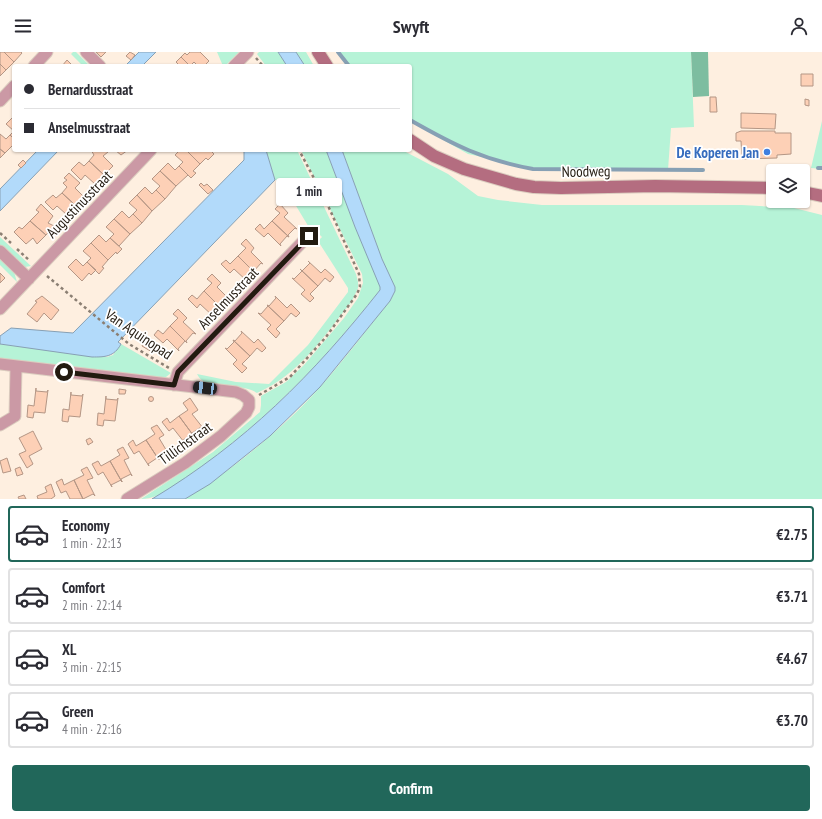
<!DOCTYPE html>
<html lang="en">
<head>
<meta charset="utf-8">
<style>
  :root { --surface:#fff; --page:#f7f7f7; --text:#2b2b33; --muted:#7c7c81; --line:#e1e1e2; --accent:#21675a }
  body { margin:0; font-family:"PT Sans Narrow",sans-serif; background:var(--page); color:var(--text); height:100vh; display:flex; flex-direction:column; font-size:15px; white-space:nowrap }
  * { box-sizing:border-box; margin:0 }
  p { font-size:13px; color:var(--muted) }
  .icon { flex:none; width:22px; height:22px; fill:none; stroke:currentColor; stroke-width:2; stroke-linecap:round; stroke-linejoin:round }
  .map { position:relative; height:447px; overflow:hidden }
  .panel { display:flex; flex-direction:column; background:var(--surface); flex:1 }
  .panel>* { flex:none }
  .guide { position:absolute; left:12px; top:12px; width:400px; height:88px; border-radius:4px; box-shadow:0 1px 3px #0004; display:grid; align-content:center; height:88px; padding:0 12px; background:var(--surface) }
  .controls { position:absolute; left:766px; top:112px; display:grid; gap:8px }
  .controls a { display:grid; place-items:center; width:44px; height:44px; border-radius:4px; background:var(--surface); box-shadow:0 1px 3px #0004; font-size:20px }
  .end { position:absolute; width:18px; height:18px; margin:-9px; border:5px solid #221a10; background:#fff; box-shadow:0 0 0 2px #fff }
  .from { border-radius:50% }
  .bubble { position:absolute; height:28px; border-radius:4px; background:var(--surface); box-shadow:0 1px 3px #0004; font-size:13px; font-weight:800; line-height:28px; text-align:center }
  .car { position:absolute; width:12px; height:24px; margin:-12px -6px; border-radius:5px; box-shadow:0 0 3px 1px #0007; background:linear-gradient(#222 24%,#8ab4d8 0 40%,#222 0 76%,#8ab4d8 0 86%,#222 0) }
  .guide b { display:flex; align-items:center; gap:14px; height:38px; font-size:15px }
  .guide b+b { border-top:1px solid var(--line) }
  .guide i { width:10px; height:10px; background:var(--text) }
  ul { padding:7px 0 0; list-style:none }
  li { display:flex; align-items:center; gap:12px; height:56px; margin:0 8px 6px; padding:0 4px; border:2px solid var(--line); border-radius:4px }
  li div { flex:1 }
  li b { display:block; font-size:15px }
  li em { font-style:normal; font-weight:800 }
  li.on { border-color:var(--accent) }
  li>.icon { width:36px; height:36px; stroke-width:1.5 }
  .cta { display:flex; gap:8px; margin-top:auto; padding:8px 12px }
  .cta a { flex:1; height:46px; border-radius:4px; background:var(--accent); color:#fff; font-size:16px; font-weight:800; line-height:46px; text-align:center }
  header { display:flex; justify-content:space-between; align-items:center; height:52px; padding:0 12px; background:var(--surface); font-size:18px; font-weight:800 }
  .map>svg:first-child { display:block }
  .green { fill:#b6f3d7 }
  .forest { fill:#7dbda0 }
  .water { fill:#b2dafa; stroke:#87a0b4 }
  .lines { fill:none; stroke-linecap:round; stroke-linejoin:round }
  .stream { stroke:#87a0b4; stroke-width:4 }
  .building { fill:#fdd0b6; stroke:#b49685 }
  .minor-casing { stroke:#dbcdbf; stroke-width:13 }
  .secondary-casing { stroke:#dbcdbf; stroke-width:14 }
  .path { stroke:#8b7f73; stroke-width:2.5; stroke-dasharray:3 3; stroke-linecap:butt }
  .minor { stroke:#cb99a5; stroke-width:11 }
  .secondary { stroke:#b46d80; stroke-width:12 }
  .route { stroke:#221a10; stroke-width:5 }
  .shop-dot { fill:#3f7fe0; stroke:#fff; stroke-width:1.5 }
  .labels { text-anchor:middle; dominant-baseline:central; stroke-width:3.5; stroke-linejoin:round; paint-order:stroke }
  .shop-label { font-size:15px; font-weight:bold; fill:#366cbe; stroke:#fff; text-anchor:end }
  .street-label { font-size:15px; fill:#221a10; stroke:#fff }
</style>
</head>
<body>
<header><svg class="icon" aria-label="menu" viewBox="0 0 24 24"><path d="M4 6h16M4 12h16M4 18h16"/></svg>Swyft<svg class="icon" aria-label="person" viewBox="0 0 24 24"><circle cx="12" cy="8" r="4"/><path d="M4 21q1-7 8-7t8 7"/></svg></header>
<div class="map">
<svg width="822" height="447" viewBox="0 0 822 447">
  <rect width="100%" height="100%" fill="#feefe0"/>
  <path class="green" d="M73 0H76L90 14H83L71 2Z
    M217 0H239L225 14H223Z
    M259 0H278L287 14H266L257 2Z
    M296 0H306L314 14H305Z
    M338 0H691L694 75 671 76 668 118 549 119 468 102 410 69V14H350Z
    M822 69V117L811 116Z
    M266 98H297L356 222 358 230V236L352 249C325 283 299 323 257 341 241 329 206 341 197 322L236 330 269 332 308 293 348 240V236L318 189 322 185 312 175 310 177 281 129 275 128Z
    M301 98H326L355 175 381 235 380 238C326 307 267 368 197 418 181 430 161 447 141 447L213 400 260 360 261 353V344L286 330 304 313 344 266 358 246 363 231 362 222Z
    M342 98H402L448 122 478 144 498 148 542 153H742L794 156 822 163V447H185C231 419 285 375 321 334 345 307 367 277 390 249L395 239V235L382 207Z
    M0 185 31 214 25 215 0 194Z
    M0 207 14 220 17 230 0 213Z
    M0 292 107 305 113 303 121 292 171 321 166 325 159 327 0 308Z"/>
  <path class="forest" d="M691 0H708L709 44 693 45Z"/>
  <path class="water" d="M139 0H156L142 14H125Z
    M278 0H296L305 14H287Z
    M38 98H59L0 159V137Z
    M244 98H266L275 128 118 290 121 292C114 305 105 305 92 305L0 292V284L11 276 73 281 244 108Z
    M326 98H342L382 207 395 235V239L390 249 320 335 270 384 210 432 185 447H152C245 391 313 323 380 238V235L355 175Z"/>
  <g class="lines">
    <path class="stream" d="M338 0 349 14
      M410 68C454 93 483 108 533 117L703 118
      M818 116H822"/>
  </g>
  <path class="building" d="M0 0H4L14 10 6 18 0 12Z
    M4 0H21L22 1 14 10Z
    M96 0H106L101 5Z
    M130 0 135 3 131 8 126 4Z
    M190 0H200L209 9 204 14H198L194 10 190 14 181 5 185 1 187 3Z
    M181 5 190 14H176L178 12 176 10Z
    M67 8 73 14H62Z
    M0 12 6 18 0 24Z
    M801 22H813V34H801Z
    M710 45H716L717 60H710Z
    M805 47 809 48V54L805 53Z
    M741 61 776 62 775 77 741 76Z
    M14 64V87L10 83 14 79 6 72Z
    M741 79H775V81H791V102L777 103V106L742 107 741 89H736V81Z
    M0 82 6 87 10 83 14 87V96L12 94 5 101 0 97Z
    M0 97 5 101 0 106Z
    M91 98H106L108 100 103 104 113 114 104 123 89 109 94 103Z
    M115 98H128L121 103Z
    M180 98H186L200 112 193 119 196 121 191 126 179 114 183 110 175 103Z
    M186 98H210L214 102 208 108 206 106 200 112Z
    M23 108 26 111 21 116 18 113Z
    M89 109 104 123 95 132 85 123 81 128 71 118 79 110 84 114Z
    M168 111 175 118 179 114 188 123 176 134 160 119Z
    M160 119 176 134 165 147 156 138 160 134 152 127Z
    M69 121 80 131 75 136 83 144 75 153 62 141 67 135 63 131 67 128 64 126Z
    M201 131 204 134 207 132 213 138 208 142 199 133Z
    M145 135 152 142 156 138 165 147 152 159 137 143Z
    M62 141 75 153 66 162 57 154 53 158 45 150 53 143 56 146Z
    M137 143 152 159 142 171 133 162 137 158 129 151Z
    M41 152 53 164 48 171 54 174 46 183 30 169 39 160 36 158Z
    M280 152 288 161 284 165 297 177 295 176 288 183 289 185 272 169 280 161 275 157Z
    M122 159 129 166 133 162 142 171 130 182 114 167Z
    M114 167 130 182 119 194 110 186 114 182 106 175Z
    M30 169 46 183 37 192 33 186 26 192 14 180 19 175 22 177Z
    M272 169 289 185 287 184 280 192 281 194 268 181 264 185 255 177 260 172 264 177Z
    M99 183 106 190 110 186 122 197 117 202 116 200 108 208 91 191Z
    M246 187 254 196 251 200 263 212 261 211 254 219 255 221 238 204 246 196 241 192Z
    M91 191 108 208 102 215 104 216 99 222 87 210 91 206 83 199Z
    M238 204 255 221 253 219 246 227 247 229 234 217 230 221 221 212 226 208 230 212Z
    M76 207 83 214 87 210 96 218 91 223 89 221 82 229 68 215Z
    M308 209 321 221 325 217 334 225 330 230 325 226 318 234 300 217 302 219 310 211Z
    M300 217 318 234 310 242 314 246 310 250 301 242 305 238 292 226 294 227 302 219Z
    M0 221 5 226 0 231Z
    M212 222 221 231 217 235 229 247 227 246 220 254 221 256 204 239 212 231 207 227Z
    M204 239 221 256 219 254 212 262 213 264 200 252 197 256 188 247 192 243 197 247Z
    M42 244 59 258 51 268 44 261 37 270 27 262 37 250 35 249Z
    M275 244 287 256 291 252 300 261 296 265 291 261 284 269 267 253 269 254 276 246Z
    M267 253 284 269 276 277 280 281 276 286 267 277 271 273 258 261 261 262 268 254Z
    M178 257 187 266 183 270 196 282 193 281 186 289 187 291 170 274 178 266 173 262Z
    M170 274 187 291 185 289 178 297 179 299 167 287 163 291 154 283 158 278 163 282Z
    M241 279 254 291 258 287 266 296 262 300 257 296 250 304 233 288 235 289 242 281Z
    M145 288 156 294 152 300 142 294Z
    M233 288 250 304 242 312 247 316 242 321 233 312 237 308 225 296 227 297 234 290Z
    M36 336V339L47 340 48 338 45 361 34 360 33 366 27 365 28 353 34 354Z
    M119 337 126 338 125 342H119Z
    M71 340V343L82 344 83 342 80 365 69 364 68 370 62 369 63 357 69 358Z
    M106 344V347L117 348 118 346 115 369 104 368 103 374 97 373 98 361 104 362Z
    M148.5 347a2.5 2.5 0 1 1 5 0a2.5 2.5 0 1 1-5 0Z
    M190 346 198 358 192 362 203 376 201 375 192 381 193 383 179 364 188 358 183 351Z
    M179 364 193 383 192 382 183 388 184 390 173 376 169 379 162 370 167 366 170 371Z
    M157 373 164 383 159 386 168 401 166 399 158 405 159 408 146 388 155 382 151 376Z
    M33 379 42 397 29 404 33 412 27 416 19 402 26 399 19 386Z
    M90 386 93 390 88 393 86 388Z
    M133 388 136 394 146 388 159 408 157 406 148 412 149 414 139 399 134 402 128 392Z
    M123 395 129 406 124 408 132 424 131 422 121 427 122 430 110 409 120 403 117 398Z
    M7 406 11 419 3 421 0 409Z
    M98 409 101 414 110 409 122 430 121 428 111 433 112 435 103 420 98 423 92 412Z
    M20 415 23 422 17 424 15 417Z
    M87 415 93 426 87 428 95 444 93 442 83 447 74 428 84 423 81 418Z
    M62 427 64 433 74 428 83 447H70L66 439 61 441 56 430Z
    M51 432 55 444 51 447H38L37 444 47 440 45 435Z
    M24 443 26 447H19L18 445Z"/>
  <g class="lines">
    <g class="minor-casing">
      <path id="minor" d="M86 0 100 14
        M34 14 47 0
        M234 14 248 0
        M0 49 14 34
        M0 199 29 227
        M0 257 151 98
        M0 312 236 340 243 343 249 348V355L246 361 221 384 185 411 127 447
        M174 333 178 320 309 183
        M15 364 16 315
        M0 373 15 364"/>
    </g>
    <g class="secondary-casing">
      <path id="secondary" d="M318 0 327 14
        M410 88 434 104 464 117 516 132 534 135 561 136 655 134 773 136
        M803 140 822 144"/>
    </g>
    <path class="path" d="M256 6 263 14
      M0 181 11 191
      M17 197 30 209
      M47 224 129 292 169 316
      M259 343 290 325 326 285 357 242 360 235 359 222 325 147 299 98"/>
    <use href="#minor" class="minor"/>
    <use href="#secondary" class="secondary"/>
  </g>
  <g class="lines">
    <path class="route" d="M64 320 174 333 178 320 309 184"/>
  </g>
  <circle class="shop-dot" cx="767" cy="100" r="4"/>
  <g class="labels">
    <g class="shop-label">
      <text x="759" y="100">De Koperen Jan</text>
    </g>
    <g class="street-label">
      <text transform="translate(586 119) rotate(-1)">Noodweg</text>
      <text transform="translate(79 152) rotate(-46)">Augustinusstraat</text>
      <text transform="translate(228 246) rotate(-46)">Anselmusstraat</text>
      <text transform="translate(139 282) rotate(34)">Van Aquinopad</text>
      <text transform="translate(185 391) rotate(-36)">Tillichstraat</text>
    </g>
  </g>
</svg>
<div class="controls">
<a><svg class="icon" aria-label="layers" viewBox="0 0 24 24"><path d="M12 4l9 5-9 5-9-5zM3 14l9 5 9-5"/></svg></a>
</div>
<i class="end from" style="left:64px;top:320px"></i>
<i class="end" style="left:309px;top:184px"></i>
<div class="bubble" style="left:276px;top:126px;width:66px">1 min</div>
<i class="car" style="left:205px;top:336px;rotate:277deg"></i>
<div class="guide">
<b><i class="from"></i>Bernardusstraat</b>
<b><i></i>Anselmusstraat</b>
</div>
</div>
<section class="panel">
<ul>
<li class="on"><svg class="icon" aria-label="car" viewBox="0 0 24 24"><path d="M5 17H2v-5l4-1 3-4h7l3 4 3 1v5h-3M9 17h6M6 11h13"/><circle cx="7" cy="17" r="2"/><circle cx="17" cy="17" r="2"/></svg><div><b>Economy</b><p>1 min · 22:13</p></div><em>€2.75</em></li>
<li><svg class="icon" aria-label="car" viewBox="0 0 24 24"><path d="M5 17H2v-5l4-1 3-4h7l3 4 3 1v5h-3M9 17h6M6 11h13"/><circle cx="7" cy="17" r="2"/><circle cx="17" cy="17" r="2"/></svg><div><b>Comfort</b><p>2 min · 22:14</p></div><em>€3.71</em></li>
<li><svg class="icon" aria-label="car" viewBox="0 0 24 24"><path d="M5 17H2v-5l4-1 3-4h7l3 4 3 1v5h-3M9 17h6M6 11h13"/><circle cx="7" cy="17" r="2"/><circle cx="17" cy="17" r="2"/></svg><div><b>XL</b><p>3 min · 22:15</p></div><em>€4.67</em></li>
<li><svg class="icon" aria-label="car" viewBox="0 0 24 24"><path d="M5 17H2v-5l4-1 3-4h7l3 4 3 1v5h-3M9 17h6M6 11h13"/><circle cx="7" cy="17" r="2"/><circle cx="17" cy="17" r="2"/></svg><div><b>Green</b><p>4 min · 22:16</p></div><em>€3.70</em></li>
</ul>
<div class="cta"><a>Confirm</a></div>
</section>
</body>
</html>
